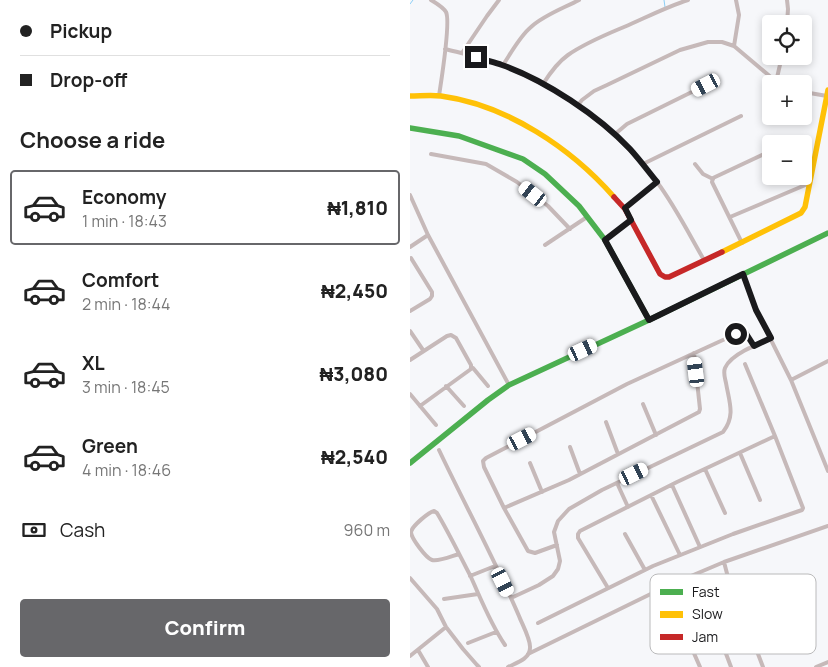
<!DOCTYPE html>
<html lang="en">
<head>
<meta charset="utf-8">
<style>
  :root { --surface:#fff; --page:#f6f6f6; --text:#222; --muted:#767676; --line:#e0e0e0; --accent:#67676a }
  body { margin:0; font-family:Manrope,sans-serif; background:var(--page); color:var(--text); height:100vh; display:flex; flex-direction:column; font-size:19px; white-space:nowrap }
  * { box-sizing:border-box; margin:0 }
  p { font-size:16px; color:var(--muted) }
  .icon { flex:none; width:28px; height:28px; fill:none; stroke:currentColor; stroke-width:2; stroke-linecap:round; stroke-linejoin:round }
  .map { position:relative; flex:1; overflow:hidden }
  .details { display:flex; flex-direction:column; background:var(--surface); width:410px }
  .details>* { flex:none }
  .banner { display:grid; align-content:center; height:110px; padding:0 20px; background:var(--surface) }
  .tools { position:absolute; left:352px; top:15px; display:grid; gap:10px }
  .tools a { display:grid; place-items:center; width:50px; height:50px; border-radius:5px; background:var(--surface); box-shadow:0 2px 8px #0003; font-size:25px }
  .end { position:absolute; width:22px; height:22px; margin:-11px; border:6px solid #1a1a1c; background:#fff; box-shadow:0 0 0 2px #fff }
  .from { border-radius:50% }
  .car { position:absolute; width:15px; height:30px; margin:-15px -8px; border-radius:6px; box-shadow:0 0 4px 1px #0007; background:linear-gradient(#fff 24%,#345 0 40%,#fff 0 76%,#345 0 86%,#fff 0) }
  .banner b { display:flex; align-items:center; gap:18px; height:48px; font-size:19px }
  .banner b+b { border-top:1px solid var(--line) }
  .banner i { width:12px; height:12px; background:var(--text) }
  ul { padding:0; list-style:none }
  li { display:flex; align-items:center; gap:15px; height:75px; margin:0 10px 8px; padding:0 10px; border:2px solid transparent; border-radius:5px }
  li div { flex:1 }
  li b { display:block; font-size:19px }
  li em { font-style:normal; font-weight:800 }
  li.active { border-color:var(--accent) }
  li>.icon { width:45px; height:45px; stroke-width:1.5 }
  h2 { padding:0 20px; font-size:22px; line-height:60px }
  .pay { display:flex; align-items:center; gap:12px; height:55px; padding:0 20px; font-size:19px }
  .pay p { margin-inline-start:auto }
  .action { display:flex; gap:10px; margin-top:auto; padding:10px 20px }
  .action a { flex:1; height:58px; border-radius:5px; background:var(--accent); color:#fff; font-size:20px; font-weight:800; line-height:58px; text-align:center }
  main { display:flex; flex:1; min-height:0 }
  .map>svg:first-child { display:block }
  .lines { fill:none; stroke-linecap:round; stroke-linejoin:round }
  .stream { stroke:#8ccff6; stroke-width:1 }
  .street { stroke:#c6b9b9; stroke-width:4 }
  .fast { stroke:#4caf50; stroke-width:5.5 }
  .slow { stroke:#ffc107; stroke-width:5.5 }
  .jam { stroke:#c62828; stroke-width:5.5 }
  .route { stroke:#1a1a1c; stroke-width:6 }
  .key { fill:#fff; stroke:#bababb; stroke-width:1 }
  .key-label { font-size:14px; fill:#1a1a1c }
</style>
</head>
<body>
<main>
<section class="details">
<div class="banner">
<b><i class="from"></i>Pickup</b>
<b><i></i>Drop-off</b>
</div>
<h2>Choose a ride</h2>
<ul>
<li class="active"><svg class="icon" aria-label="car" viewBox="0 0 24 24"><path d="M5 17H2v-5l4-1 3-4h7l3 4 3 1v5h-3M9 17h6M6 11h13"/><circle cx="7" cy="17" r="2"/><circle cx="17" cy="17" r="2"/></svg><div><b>Economy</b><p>1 min · 18:43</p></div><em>₦1,810</em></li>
<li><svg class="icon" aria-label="car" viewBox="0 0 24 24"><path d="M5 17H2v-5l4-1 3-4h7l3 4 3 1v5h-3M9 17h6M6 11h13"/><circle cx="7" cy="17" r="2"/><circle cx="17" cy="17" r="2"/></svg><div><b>Comfort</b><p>2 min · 18:44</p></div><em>₦2,450</em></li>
<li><svg class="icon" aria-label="car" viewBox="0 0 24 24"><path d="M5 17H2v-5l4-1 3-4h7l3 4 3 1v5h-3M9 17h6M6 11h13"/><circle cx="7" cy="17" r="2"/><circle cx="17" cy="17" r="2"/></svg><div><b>XL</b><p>3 min · 18:45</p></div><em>₦3,080</em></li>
<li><svg class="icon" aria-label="car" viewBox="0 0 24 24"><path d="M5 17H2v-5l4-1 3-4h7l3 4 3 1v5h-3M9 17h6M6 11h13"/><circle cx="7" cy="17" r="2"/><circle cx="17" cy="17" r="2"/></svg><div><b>Green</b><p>4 min · 18:46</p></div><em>₦2,540</em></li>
</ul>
<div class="pay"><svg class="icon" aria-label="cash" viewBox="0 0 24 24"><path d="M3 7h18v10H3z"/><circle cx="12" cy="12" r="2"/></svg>Cash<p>960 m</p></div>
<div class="action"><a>Confirm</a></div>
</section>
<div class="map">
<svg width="418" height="667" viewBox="0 0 418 667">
  <rect width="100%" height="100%" fill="#f6f7fa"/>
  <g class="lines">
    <path class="stream" d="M254 0 255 7
      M0 4 3 0"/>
    <path class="street" d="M21 0C26 3 33 7 36 12 41 22 31 82 29 96
      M377 0 378 9 377 24
      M324 46 329 15 326 0
      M35 49C55 54 75 58 94 66 154 90 208 130 247 182 265 206 279 234 294 260
      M52 53 77 16 89 0
      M93 65C101 53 110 36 121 27 134 15 154 8 169 0
      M366 82 372 56
      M133 84C140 73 148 62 158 55 175 43 195 35 214 27 235 18 256 7 278 0
      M394 92 417 96
      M168 105 172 100 184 91 197 85 270 50 298 42H312L324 46 369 84
      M204 135 217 124 296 85
      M21 154 76 164 107 182 138 206 160 229
      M233 164 331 116
      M285 164 293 174 303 179
      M0 195 18 235 99 385
      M215 209 247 182
      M320 217 400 183
      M195 240 221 220
      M332 243 302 182 303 178 354 154
      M135 245 177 217
      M0 247 18 235
      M333 274 346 310 381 380 418 471
      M0 311 20 299 22 296V292L1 258
      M0 331 13 350
      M0 360 37 336 41 335 46 338 61 365V369L10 406
      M61 367 63 368 78 386
      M381 380 418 361
      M36 386 54 406
      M0 394 26 425
      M233 404 246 435
      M196 422 208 454
      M160 447 170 474
      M29 450C55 505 85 560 109 616 112 624 121 640 120 648 120 659 106 663 98 667
      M330 453 350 500
      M120 463 132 492
      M295 469 315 513
      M207 483 218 507
      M262 485 290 547
      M241 495 270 555
      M94 508 159 480 289 412 290 409 284 353
      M215 534 235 570
      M147 545 125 553 118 551 94 508 74 467 73 461 76 458 217 384 326 334 335 332 344 346
      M49 554C42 556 28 562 22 560 16 558 1 538 1 532 2 526 19 512 24 511L27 513C39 533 49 554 60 575 71 599 80 623 95 645
      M314 562 320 585 337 625 353 667
      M286 574 321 667
      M60 576 85 566
      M0 578 27 609 36 627 53 649 67 665 69 667
      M255 587 290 667
      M198 588 168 538V534L170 531 267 482 365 436
      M101 598 129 585 143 576 148 569 150 561 144 532 148 521 159 509 192 490 313 432C326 416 319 401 316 383 315 378 313 373 315 368 321 354 348 344 361 339
      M34 599 68 594
      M128 623 243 566 323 534 392 510 393 508 365 436 335 364
      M58 643 86 632
      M8 650 18 667
      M118 654 255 587 314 562 418 526
      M0 656 36 627
      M406 667 418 662"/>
    <path class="fast" d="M0 128 49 136 113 159 135 174 169 206 195 240 239 320
      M0 463 78 400 99 385 239 320 418 233"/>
    <path class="slow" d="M0 96C10 96 21 95 31 96 97 105 161 148 204 197
      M312 252 391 213 395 207 418 90"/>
    <path class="jam" d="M204 197 215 209 250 274 255 277H259L312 252"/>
  </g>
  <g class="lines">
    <path class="route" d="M66 57C74 60 83 62 92 65 135 80 189 116 220 149 230 160 238 171 247 182L215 208 221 220 195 240 239 320 333 274 346 310 361 338 344 346 335 332 326 334"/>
  </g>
  <rect x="240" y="574" width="166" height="80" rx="8" class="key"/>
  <rect x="250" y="589" width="23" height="6" fill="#4caf50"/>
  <rect x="250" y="611" width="23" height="7" fill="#ffc107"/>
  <rect x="250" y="634" width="23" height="6" fill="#c62828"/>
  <g class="key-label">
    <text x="282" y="597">Fast</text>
    <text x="282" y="619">Slow</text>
    <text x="282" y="642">Jam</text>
  </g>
</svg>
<div class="tools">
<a><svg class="icon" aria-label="locate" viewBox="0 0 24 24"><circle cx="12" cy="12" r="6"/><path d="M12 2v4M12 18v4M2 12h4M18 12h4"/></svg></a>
<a>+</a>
<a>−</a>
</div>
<i class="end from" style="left:326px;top:334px"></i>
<i class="end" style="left:66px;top:57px"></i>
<i class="car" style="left:296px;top:85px;rotate:243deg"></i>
<i class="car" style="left:123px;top:194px;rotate:308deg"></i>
<i class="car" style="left:173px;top:350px;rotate:65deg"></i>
<i class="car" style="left:286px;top:372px;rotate:353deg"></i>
<i class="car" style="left:112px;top:439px;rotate:63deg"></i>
<i class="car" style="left:224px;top:474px;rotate:64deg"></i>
<i class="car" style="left:93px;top:582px;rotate:154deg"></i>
</div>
</main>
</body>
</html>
